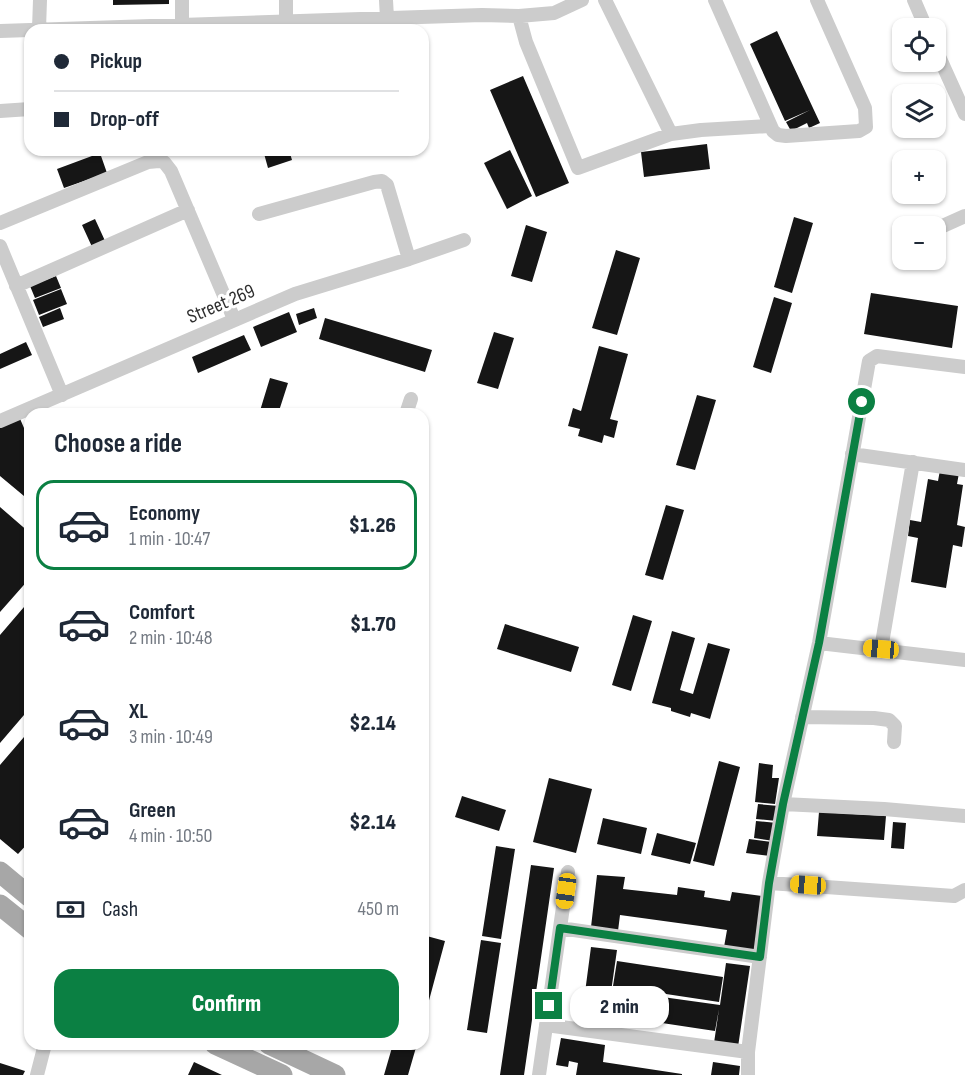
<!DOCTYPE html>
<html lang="en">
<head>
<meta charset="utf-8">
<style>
  :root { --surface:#fff; --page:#f6f6f7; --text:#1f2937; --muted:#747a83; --line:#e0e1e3; --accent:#0b8043 }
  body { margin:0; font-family:"Sofia Sans Condensed",sans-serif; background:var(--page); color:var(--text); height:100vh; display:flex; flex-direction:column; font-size:22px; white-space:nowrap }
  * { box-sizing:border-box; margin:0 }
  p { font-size:20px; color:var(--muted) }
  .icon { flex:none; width:33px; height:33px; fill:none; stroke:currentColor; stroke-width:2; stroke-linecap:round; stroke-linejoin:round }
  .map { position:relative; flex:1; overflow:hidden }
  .sheet { position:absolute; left:24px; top:408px; width:405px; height:642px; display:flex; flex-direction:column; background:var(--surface); border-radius:18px; box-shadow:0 2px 4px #0004 }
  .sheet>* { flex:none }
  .banner { position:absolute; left:24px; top:24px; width:405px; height:132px; border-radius:18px; box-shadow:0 2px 4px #0004; display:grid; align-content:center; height:132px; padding:0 30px; background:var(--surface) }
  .buttons { position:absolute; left:892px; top:18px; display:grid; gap:12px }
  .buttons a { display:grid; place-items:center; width:54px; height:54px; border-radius:12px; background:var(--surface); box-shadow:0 2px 4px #0004; font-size:30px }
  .end { position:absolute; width:27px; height:27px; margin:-14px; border:8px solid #0b8043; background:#fff; box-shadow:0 0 0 3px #fff }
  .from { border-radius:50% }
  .bubble { position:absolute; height:42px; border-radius:18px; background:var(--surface); box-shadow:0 2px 4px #0004; font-size:20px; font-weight:800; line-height:42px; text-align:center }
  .car { position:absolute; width:18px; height:36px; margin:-18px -9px; border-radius:8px; box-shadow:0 0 4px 2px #0007; background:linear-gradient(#f5c518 24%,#345 0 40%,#f5c518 0 76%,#345 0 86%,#f5c518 0) }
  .banner b { display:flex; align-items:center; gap:21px; height:57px; font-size:22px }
  .banner b+b { border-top:2px solid var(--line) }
  .banner i { width:15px; height:15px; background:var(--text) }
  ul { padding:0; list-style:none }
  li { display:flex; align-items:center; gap:18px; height:90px; margin:0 12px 9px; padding:0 18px; border:3px solid transparent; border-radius:18px }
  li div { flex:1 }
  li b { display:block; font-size:22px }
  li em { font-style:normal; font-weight:800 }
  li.active { border-color:var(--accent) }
  li>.icon { width:54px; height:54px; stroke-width:1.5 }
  h2 { padding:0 30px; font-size:27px; line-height:72px }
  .pay { display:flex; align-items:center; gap:15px; height:66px; padding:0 30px; font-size:22px }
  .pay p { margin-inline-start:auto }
  .cta { display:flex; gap:12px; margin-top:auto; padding:12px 30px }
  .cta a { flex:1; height:69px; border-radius:18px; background:var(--accent); color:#fff; font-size:24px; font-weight:800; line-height:69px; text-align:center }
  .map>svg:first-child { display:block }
  .building { fill:#161616 }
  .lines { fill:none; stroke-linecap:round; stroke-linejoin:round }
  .street { stroke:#ccc; stroke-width:14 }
  .primary { stroke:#a7a7a7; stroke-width:21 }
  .route { stroke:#0b8043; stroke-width:8 }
  .labels { text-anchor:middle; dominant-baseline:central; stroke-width:6; stroke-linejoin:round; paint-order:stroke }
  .street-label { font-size:20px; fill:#2f2f2f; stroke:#fff }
</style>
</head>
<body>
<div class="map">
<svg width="965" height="1075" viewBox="0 0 965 1075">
  <rect width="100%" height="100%" fill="#fff"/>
  <path class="building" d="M113 0H169V4L113 5Z
    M777 31 820 123 809 128 807 123 791 131 786 122 810 110 785 121 750 44Z
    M523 76 569 183 536 197 490 90Z
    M707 144 710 169 644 177 641 152Z
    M263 150H289L292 160 268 168Z
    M510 150 532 196 507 209 484 163Z
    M100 153 107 173 64 188 57 169Z
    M794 217 813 223 792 293 774 287Z
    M95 219 106 243 93 249 82 225Z
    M526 225 547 232 532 282 511 276Z
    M616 250 640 258 617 335 592 328Z
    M56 276 61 288 35 298 30 286Z
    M61 289 67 304 39 315 33 300Z
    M871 293 958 306 952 348 864 334Z
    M774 297 792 303 771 373 753 367Z
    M60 308 64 319 43 327 39 317Z
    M314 308 317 318 299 325 296 314Z
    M289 312 297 332 261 347 253 327Z
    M325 318 432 350 425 372 319 339Z
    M494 332 514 338 498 389 477 383Z
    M244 335 251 350 198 373 192 357Z
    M26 342 32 355 0 369V354Z
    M599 346 628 354 610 419 618 421 614 438 604 435 602 443 578 436 580 429 568 426 573 408 581 411Z
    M270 378 288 383 278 414H259Z
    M697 395 716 400 695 470 676 465Z
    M18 414 30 442V501L0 476V423Z
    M940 470 959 473 957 484 963 485 957 525 965 527 962 547 953 545 946 588 911 582 918 538 908 536 910 520 921 522 928 479 938 481Z
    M666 505 684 510 663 580 645 575Z
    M0 507 30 533V578L0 612Z
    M30 600V708L0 743V635Z
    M633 615 652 621 631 691 612 685Z
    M505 624 579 647 571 672 497 649Z
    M672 631 695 638 680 690 693 694 708 643 730 649 710 719 691 713 690 717 671 711V708L652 703Z
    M30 730V841L18 854 0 839V765Z
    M719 761 740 767 714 866 693 861Z
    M759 763 773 765 772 778H779L775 804 755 802Z
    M549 778 592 789 576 853 533 842Z
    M462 796 506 810 499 831 455 817Z
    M758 804 779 806 777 821 756 819Z
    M819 812 886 816 884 840 817 836Z
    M603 818 647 828 641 854 597 844Z
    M756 821 777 823 774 841 754 838Z
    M893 822 906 823 904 849 891 848Z
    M657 833 696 843 690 864 651 855Z
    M749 839 772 842 770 856 746 853Z
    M496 846 515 849 501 939 482 936Z
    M531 865 554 868 524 1075H500Z
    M597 875 625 877 623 889 677 895 678 887 705 891 704 897 730 901 732 892 762 896 754 952 724 947 727 930 700 926 620 915 618 931 591 927Z
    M423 935 445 941 424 1019H423Z
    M481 940 501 943 487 1033 467 1030Z
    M591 947 617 950 606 1027 581 1023Z
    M617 961 723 977 719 1002 613 986Z
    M726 963 750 966 738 1047 714 1043 719 1009 715 1031 609 1015 612 990 720 1005Z
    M561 1038 605 1045 603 1062 682 1074V1075H576L578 1063 569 1061 568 1067 556 1065Z
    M393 1044H417L408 1075H384Z
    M194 1062 222 1075H188Z
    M713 1062 740 1066 739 1075H711Z
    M0 1063 25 1071 23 1075H0Z"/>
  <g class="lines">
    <path class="street" d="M182 0V25
      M286 0V21
      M386 0 387 18
      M605 0 671 134
      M715 0 773 131 778 135 786 136 859 131 866 127 865 108 817 0
      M914 0 926 28
      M519 16 526 42 578 168 671 134 701 130 770 126
      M39 29 40 0
      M0 31 482 15 519 16 554 13 582 0
      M936 50 965 114
      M0 111 30 109
      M259 214 374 182 382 181 387 185 409 259
      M0 223 148 162 159 161 164 162 171 171 234 319
      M936 229 965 216
      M0 246 62 395
      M16 286 188 210
      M406 414 411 399
      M0 421 295 294 409 259 464 240
      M852 454 965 470
      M819 643 965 660
      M881 649 913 462
      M802 717 874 718 889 720 895 726 894 742
      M783 804 884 809 965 816
      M769 883 954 896 965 890
      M560 928 760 957
      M546 1025 748 1052
      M37 1075 45 1044
      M539 1075 568 872
      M748 1075V1052L769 883 783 804 819 643 869 361 877 356 965 367"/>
    <path class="primary" d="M0 872 30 897
      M0 905 30 929
      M215 1044 282 1075
      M269 1044 335 1075"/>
  </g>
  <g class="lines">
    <path class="route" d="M549 1006 560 928 760 957 769 883 783 804 819 643 862 402"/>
  </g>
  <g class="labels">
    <g class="street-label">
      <text transform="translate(221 304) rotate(-23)">Street 269</text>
    </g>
  </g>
</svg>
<div class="buttons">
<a><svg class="icon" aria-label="locate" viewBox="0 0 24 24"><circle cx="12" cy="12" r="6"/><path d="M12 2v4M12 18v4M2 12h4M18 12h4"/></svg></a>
<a><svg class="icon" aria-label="layers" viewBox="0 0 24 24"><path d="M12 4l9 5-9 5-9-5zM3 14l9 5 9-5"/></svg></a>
<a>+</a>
<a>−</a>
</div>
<i class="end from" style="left:862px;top:402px"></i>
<i class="end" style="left:549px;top:1006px"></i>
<div class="bubble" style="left:570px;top:986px;width:99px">2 min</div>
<i class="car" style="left:881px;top:649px;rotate:275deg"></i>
<i class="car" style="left:808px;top:885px;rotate:274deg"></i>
<i class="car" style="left:566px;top:891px;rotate:188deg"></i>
<div class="banner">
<b><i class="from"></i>Pickup</b>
<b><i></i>Drop-off</b>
</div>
<section class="sheet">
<h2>Choose a ride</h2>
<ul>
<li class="active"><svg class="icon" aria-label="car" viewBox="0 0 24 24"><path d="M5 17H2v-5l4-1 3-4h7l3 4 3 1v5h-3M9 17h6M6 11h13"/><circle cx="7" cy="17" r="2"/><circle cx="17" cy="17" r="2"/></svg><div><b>Economy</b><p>1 min · 10:47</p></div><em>$1.26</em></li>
<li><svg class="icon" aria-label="car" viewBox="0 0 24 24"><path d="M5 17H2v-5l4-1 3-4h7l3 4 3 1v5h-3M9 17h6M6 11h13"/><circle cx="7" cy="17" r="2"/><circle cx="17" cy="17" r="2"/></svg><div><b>Comfort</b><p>2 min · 10:48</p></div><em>$1.70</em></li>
<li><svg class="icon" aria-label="car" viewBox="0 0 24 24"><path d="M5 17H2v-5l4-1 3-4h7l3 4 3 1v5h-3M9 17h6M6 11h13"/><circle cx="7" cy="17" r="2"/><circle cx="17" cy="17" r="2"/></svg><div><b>XL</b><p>3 min · 10:49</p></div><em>$2.14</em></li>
<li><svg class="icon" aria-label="car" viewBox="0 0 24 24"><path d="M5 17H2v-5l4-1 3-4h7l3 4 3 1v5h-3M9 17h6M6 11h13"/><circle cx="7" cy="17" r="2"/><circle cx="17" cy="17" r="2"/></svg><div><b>Green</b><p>4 min · 10:50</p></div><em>$2.14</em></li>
</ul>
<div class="pay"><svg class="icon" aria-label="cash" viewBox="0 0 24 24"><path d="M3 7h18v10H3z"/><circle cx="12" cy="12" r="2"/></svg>Cash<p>450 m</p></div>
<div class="cta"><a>Confirm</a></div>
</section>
</div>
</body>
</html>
